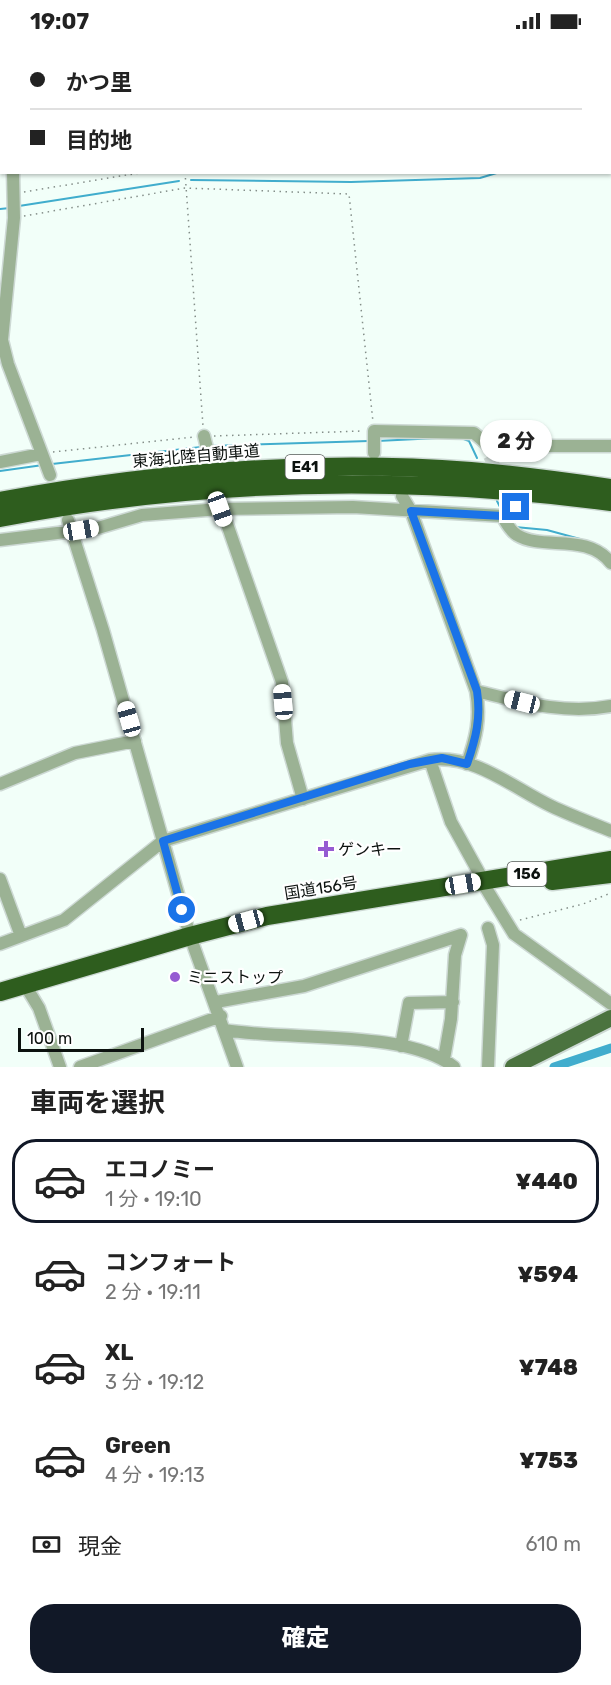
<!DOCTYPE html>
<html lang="ja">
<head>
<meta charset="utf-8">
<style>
  :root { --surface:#fff; --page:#f2f2f2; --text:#222; --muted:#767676; --line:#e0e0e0; --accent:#111827 }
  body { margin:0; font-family:Rubik,"Noto Sans JP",sans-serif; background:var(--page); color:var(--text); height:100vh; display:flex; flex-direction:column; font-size:22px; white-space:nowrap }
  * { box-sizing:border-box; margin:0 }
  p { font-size:20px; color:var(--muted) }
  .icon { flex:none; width:33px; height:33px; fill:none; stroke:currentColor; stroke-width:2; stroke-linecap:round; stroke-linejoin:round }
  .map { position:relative; height:1025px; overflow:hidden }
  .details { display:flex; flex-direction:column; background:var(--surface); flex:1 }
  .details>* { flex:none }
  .guide { position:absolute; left:0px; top:0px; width:612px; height:132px; box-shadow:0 2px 4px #0004; display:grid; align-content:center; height:132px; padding:0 30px; background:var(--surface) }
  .scale { position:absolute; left:18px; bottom:15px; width:126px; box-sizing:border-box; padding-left:6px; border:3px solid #0c120f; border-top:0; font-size:16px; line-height:21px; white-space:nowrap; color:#0c120f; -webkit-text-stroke:4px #fff; paint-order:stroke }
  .end { position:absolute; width:27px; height:27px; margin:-14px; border:8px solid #1a73e8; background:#fff; box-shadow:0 0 0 3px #fff }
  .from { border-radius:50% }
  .bubble { position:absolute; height:42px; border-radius:21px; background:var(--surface); box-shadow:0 2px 4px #0004; font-size:20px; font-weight:800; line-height:42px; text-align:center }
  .car { position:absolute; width:18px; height:36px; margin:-18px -9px; border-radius:8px; box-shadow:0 0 4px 2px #0007; background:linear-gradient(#fff 24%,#345 0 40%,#fff 0 76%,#345 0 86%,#fff 0) }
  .guide b { display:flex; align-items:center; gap:21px; height:57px; font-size:22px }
  .guide b+b { border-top:2px solid var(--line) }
  .guide i { width:15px; height:15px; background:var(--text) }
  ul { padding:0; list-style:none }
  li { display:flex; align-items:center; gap:18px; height:84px; margin:0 12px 9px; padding:0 18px; border:3px solid transparent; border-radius:24px }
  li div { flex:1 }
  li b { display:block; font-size:22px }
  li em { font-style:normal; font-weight:800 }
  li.active { border-color:var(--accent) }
  li>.icon { width:54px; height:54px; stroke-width:1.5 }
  h2 { padding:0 30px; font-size:27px; line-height:72px }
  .pay { display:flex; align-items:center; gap:15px; height:66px; padding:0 30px; font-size:22px }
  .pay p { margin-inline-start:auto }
  .primary-button { display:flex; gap:12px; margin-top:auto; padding:12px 30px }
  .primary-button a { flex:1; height:69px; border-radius:24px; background:var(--accent); color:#fff; font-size:24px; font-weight:800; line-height:69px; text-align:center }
  .status { display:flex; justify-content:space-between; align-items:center; height:42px; padding:0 30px; background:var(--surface); direction:ltr }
  .status svg { height:16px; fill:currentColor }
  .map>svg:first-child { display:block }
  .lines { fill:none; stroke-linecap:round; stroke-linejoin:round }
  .stream { stroke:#41adcd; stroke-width:2 }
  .canal { stroke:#41adcd; stroke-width:9 }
  .minor-tunnel { stroke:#d0dbd6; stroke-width:12; stroke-dasharray:12 6; stroke-linecap:butt }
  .minor-casing { stroke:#cdd9d4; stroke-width:15 }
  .major-casing { stroke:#cdd9d4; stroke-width:20 }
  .highway-casing { stroke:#cdd9d4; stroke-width:21 }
  .path { stroke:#848e89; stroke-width:1.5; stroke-dasharray:1.5 4.5; stroke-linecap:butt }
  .minor { stroke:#9bb294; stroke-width:12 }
  .major { stroke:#4b733f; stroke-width:16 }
  .highway { stroke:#2e5d1e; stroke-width:18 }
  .route { stroke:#1a73e8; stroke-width:8 }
  .poi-dot { fill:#965bd2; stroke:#fff; stroke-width:2 }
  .labels { text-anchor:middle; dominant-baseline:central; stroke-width:4.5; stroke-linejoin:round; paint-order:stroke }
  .shield { fill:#fff; stroke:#555957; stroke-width:1.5 }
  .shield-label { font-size:15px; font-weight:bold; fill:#0c120f }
  .street-label { font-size:16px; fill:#0c120f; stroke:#fff }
  .poi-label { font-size:16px; fill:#0c120f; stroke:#fff; text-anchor:start }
</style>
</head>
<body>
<div class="status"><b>19:07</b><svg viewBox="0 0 49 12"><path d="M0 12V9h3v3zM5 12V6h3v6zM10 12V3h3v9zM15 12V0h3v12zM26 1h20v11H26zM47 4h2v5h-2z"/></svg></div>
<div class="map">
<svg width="611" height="1025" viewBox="0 0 611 1025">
  <rect width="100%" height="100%" fill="#f2fff9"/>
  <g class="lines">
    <path class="stream" d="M610 97H611
      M191 138 351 140 480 136 500 130
      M19 164 179 139
      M0 167 10 166
      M461 396 469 399 477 416
      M377 399 438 396
      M210 404 369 399
      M52 422 201 405
      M0 429 43 423
      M497 459 502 469
      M515 485 547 488 580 497
      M594 501 604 507"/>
    <path class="canal" d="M554 1025 611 1006"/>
    <path class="minor-tunnel" d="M489 414 516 465"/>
    <g class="minor-casing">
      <path id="minor" d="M22 0 37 2
        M178 0V2
        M292 2 306 0
        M0 14 2 28
        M13 130 14 176 2 298 8 322 50 433
        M204 394 209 414
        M374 411V389L474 391 489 404H611
        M0 420 41 412
        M402 454 411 469 476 649C481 676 476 696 467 722
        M220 462 282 640 287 701 303 757
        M502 474C506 480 510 489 517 493 543 509 587 490 611 521
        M68 478 103 588 190 894 237 1025
        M0 498 98 486 142 473 220 467 353 465 502 474 516 465
        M476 649C521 660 565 673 611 664
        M430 718 451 780 483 838
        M0 742 75 711 135 699
        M0 837 21 894
        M484 843 514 892 611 962
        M488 886 493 903 488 1025
        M0 902 64 878 163 799 430 718C475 712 513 746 551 764 570 773 591 781 611 789
        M25 943 39 966 60 1025
        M216 960 304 944 461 893
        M225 988C287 999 407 987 454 1025
        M401 1004 409 961 453 960
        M444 1017 451 977 455 913 461 893
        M80 1025 221 974"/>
    </g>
    <g class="major-casing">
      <path id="major" d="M513 1025 611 976"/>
    </g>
    <g class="highway-casing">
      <path id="highway" d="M0 459C155 430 314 417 471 429 518 433 564 439 611 446
        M0 476C202 437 408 433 611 460
        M552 839 611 832
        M0 950 190 894 267 874 611 818"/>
    </g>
    <path class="path" d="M610 87H611
      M185 130 203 384
      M24 150 145 130
      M24 174 185 146 349 152 373 380
      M214 394 362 389
      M53 410 194 395
      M520 878 583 862 611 851"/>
    <use href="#minor" class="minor"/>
    <use href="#major" class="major"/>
    <use href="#highway" class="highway"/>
  </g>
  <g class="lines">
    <path class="route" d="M182 868 163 799 410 722 442 716 467 722C476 696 481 676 477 649L411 469 502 474 516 465"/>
  </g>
  <g class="poi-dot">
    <path d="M323 798h6v6h6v6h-6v6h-6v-6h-6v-6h6z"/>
    <circle cx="175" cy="935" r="6"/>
  </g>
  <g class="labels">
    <g class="shield">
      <rect x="285.5" y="413" width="39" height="24" rx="4.5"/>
      <rect x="507.5" y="820" width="39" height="24" rx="4.5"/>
    </g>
    <g class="shield-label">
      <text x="305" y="425">E41</text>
      <text x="527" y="832">156</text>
    </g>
    <g class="street-label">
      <text transform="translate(196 414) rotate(-5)">東海北陸自動車道</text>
      <text transform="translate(321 846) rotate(-9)">国道156号</text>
    </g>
    <g class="poi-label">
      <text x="338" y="807">ゲンキー</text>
      <text x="187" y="935">ミニストップ</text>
    </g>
  </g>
</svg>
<div class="scale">100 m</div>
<i class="end from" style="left:182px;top:868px"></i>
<i class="end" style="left:516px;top:465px"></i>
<div class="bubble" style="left:480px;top:378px;width:72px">2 分</div>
<i class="car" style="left:220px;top:467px;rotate:160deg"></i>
<i class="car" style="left:81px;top:488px;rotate:81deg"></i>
<i class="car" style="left:283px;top:660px;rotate:355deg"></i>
<i class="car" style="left:522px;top:660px;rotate:284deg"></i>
<i class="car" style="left:129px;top:677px;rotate:344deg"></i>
<i class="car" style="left:463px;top:842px;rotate:80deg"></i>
<i class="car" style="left:246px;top:879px;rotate:255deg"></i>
<div class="guide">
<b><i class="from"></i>かつ里</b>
<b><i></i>目的地</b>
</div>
</div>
<section class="details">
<h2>車両を選択</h2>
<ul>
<li class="active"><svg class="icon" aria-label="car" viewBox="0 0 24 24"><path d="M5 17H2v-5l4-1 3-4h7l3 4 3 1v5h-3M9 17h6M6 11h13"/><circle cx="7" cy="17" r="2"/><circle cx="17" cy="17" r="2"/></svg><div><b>エコノミー</b><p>1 分 · 19:10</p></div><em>¥440</em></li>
<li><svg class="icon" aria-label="car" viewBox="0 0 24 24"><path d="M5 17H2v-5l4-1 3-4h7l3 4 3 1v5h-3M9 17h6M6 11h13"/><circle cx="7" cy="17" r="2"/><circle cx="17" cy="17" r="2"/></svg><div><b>コンフォート</b><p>2 分 · 19:11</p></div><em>¥594</em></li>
<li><svg class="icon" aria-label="car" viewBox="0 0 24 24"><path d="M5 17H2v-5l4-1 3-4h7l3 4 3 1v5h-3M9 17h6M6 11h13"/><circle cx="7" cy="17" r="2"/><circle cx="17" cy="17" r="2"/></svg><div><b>XL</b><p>3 分 · 19:12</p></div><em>¥748</em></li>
<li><svg class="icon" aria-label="car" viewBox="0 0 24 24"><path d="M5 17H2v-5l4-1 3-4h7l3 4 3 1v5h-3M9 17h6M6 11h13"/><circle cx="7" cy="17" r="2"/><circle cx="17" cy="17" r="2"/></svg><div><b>Green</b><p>4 分 · 19:13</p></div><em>¥753</em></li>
</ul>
<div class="pay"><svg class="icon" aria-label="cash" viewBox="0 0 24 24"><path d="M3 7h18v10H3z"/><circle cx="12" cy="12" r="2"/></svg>現金<p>610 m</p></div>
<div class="primary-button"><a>確定</a></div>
</section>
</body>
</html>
